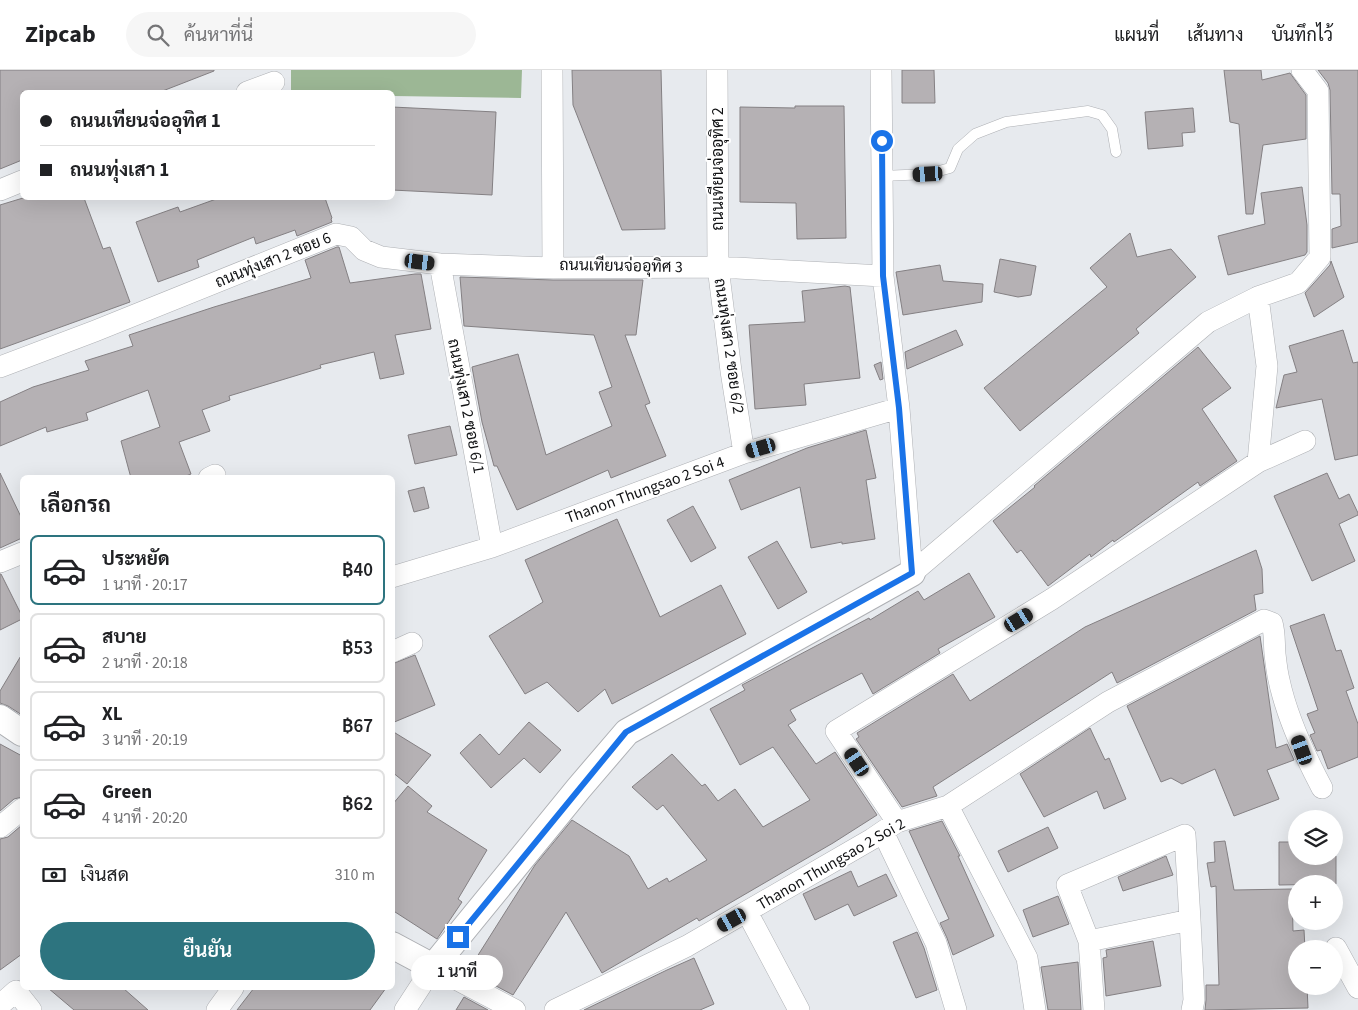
<!DOCTYPE html>
<html lang="th">
<head>
<meta charset="utf-8">
<style>
  :root { --surface:#fff; --page:#f6f6f6; --text:#202124; --muted:#757577; --line:#e0e0e0; --accent:#2d747f }
  body { margin:0; font-family:"Source Sans 3",Sarabun,sans-serif; background:var(--page); color:var(--text); height:100vh; display:flex; flex-direction:column; font-size:19px; white-space:nowrap }
  * { box-sizing:border-box; margin:0 }
  p { font-size:16px; color:var(--muted) }
  .icon { flex:none; width:28px; height:28px; fill:none; stroke:currentColor; stroke-width:2; stroke-linecap:round; stroke-linejoin:round }
  .map { position:relative; flex:1; overflow:hidden }
  .sheet { position:absolute; left:20px; top:405px; width:375px; height:515px; display:flex; flex-direction:column; background:var(--surface); border-radius:8px; box-shadow:0 5px 20px #0002 }
  .sheet>* { flex:none }
  .top-card { position:absolute; left:20px; top:20px; width:375px; height:110px; border-radius:8px; box-shadow:0 5px 20px #0002; display:grid; align-content:center; height:110px; padding:0 20px; background:var(--surface) }
  .fabs { position:absolute; left:1288px; top:740px; display:grid; gap:10px }
  .fabs a { display:grid; place-items:center; width:55px; height:55px; border-radius:50%; background:var(--surface); box-shadow:0 5px 20px #0002; font-size:25px }
  .end { position:absolute; width:22px; height:22px; margin:-11px; border:6px solid #1a73e8; background:#fff; box-shadow:0 0 0 2px #fff }
  .from { border-radius:50% }
  .bubble { position:absolute; height:35px; border-radius:18px; background:var(--surface); box-shadow:0 5px 20px #0002; font-size:16px; font-weight:600; line-height:35px; text-align:center }
  .car { position:absolute; width:15px; height:30px; margin:-15px -8px; border-radius:6px; box-shadow:0 0 4px 1px #0007; background:linear-gradient(#222 24%,#8ab4d8 0 40%,#222 0 76%,#8ab4d8 0 86%,#222 0) }
  .top-card b { display:flex; align-items:center; gap:18px; height:48px; font-size:19px }
  .top-card b+b { border-top:1px solid var(--line) }
  .top-card i { width:12px; height:12px; background:var(--text) }
  ul { padding:0; list-style:none }
  li { display:flex; align-items:center; gap:15px; height:70px; margin:0 10px 8px; padding:0 10px; border:2px solid var(--line); border-radius:8px }
  li div { flex:1 }
  li b { display:block; font-size:19px }
  li em { font-style:normal; font-weight:600 }
  li.current { border-color:var(--accent) }
  li>.icon { width:45px; height:45px; stroke-width:1.5 }
  h2 { padding:0 20px; font-size:22px; line-height:60px }
  .pay { display:flex; align-items:center; gap:12px; height:55px; padding:0 20px; font-size:19px }
  .pay p { margin-inline-start:auto }
  .action { display:flex; gap:10px; margin-top:auto; padding:10px 20px }
  .action a { flex:1; height:58px; border-radius:30px; background:var(--accent); color:#fff; font-size:20px; font-weight:600; line-height:58px; text-align:center }
  header { display:flex; align-items:center; gap:30px; box-sizing:border-box; height:70px; padding:0 25px; background:var(--surface); border-bottom:1px solid var(--line) }
  header strong { font-size:24px }
  nav { display:flex; gap:28px; margin-inline-start:auto; font-size:18px }
  .search { width:350px; height:45px; background:var(--page); display:flex; align-items:center; gap:12px; box-sizing:border-box; padding:0 18px; border-radius:28px; color:var(--muted); font-size:19px }
  .map>svg:first-child { display:block }
  .forest { fill:#9cb795 }
  .building { fill:#b5b1b4; stroke:#848083 }
  .lines { fill:none; stroke-linecap:round; stroke-linejoin:round }
  .service-casing { stroke:#aeb0b4; stroke-width:11 }
  .minor-casing { stroke:#aeb0b4; stroke-width:22 }
  .tertiary-casing { stroke:#aeb0b4; stroke-width:28 }
  .service { stroke:#fff; stroke-width:10 }
  .minor { stroke:#fff; stroke-width:21 }
  .tertiary { stroke:#fff; stroke-width:26 }
  .route { stroke:#1a73e8; stroke-width:6 }
  .labels { text-anchor:middle; dominant-baseline:central; stroke-width:4; stroke-linejoin:round; paint-order:stroke }
  .street-label { font-size:16px; fill:#101113; stroke:#fff }
</style>
</head>
<body>
<header>
<strong>Zipcab</strong>
<div class="search"><svg class="icon" aria-label="search" viewBox="0 0 24 24"><circle cx="10" cy="10" r="6"/><path d="M15 15l6 6"/></svg>ค้นหาที่นี่</div>
<nav><a>แผนที่</a><a>เส้นทาง</a><a>บันทึกไว้</a></nav>
</header>
<div class="map">
<svg width="1358" height="940" viewBox="0 0 1358 940">
  <rect width="100%" height="100%" fill="#e7eaee"/>
  <path class="forest" d="M291 0H522L521 28 393 26 392 22H291Z"/>
  <path class="building" d="M0 0H214V1L160 22H22V90L0 99Z
    M572 0H661L665 159 622 160 573 35Z
    M902 0H934L935 33H902Z
    M1224 0H1261L1262 10 1290 3 1306 25V69L1263 75 1253 144H1246L1239 54 1230 52Z
    M1318 0H1358V172L1332 178V159L1341 156 1340 124H1332L1330 20 1328 13Z
    M795 36H844L846 168 797 169 796 133 740 132V37L795 38Z
    M392 37 496 42 492 125 392 120Z
    M1193 38 1195 62 1182 63 1183 76 1148 79 1145 42Z
    M1302 117 1307 155V182L1305 185 1228 205 1218 166 1265 154 1261 123Z
    M23 128H84L103 179 110 177 130 232 0 279V135Z
    M219 128H325L332 148 331 149 332 152 297 166 295 160 256 174 254 167 197 190 199 197 158 212 136 152 178 137 180 142Z
    M1130 163 1137 187 1171 179 1196 207 1136 259 1139 263 1020 361 984 318 1107 217 1090 198Z
    M337 177H339L350 213 415 204H421L431 259 395 265 404 304 380 309 374 282 320 295 321 298 229 326 230 330 202 340 210 361 179 372 191 404 181 408H131L121 371 160 357 148 320 86 343 88 350 47 362 46 357 0 376V332L33 317 89 300 85 291 133 276 129 265 214 237 311 208 305 190Z
    M1000 189 1036 196 1031 225 1018 227 994 222Z
    M1331 191 1344 227 1314 247 1305 223 1330 195Z
    M940 195 943 211 983 214 982 232 903 245 896 202Z
    M460 207 553 210H643L636 265H625L650 333 645 335 666 386 611 408 608 400 517 440 497 396H494L482 352 472 297 518 284 546 385 612 356 599 322 612 317 594 265 464 256Z
    M845 216 850 217 860 308 804 314 806 335 755 339 749 255 805 252 802 221Z
    M956 260 963 275 907 299 905 282Z
    M1343 260 1353 293 1358 292V385L1335 390 1322 329 1276 338 1284 305 1297 302 1289 276Z
    M1198 277 1231 318 1202 339 1237 391 1200 416 1198 412 1114 472 1113 470 1091 487 1090 484 1048 516 1021 480 1017 483 993 451 1035 417 1034 416Z
    M881 292 883 309 880 310 874 295Z
    M450 356 457 385 415 394 408 365Z
    M866 360 876 408 866 410 875 469 842 474V472L811 478 800 417 741 440 729 410 807 378Z
    M0 403 22 449V468L0 478Z
    M1327 403 1339 429 1349 424 1358 443V445L1339 454 1355 491 1312 511 1274 426Z
    M424 417 429 438 414 442 408 421Z
    M693 436 716 478 691 492 667 450Z
    M617 449 660 547 721 515 746 564 612 634 605 619 578 642 547 612 525 624 489 566 543 532 525 490Z
    M777 471 807 522 778 539 748 487Z
    M1256 480 1262 499 1263 523 1254 525 1256 540 1117 613 1112 602 933 717 937 726 902 737 856 669 859 667 857 663 953 604 970 631 1085 557Z
    M969 503 995 547 938 579 940 583 873 624 862 603 790 640 796 650 788 655 816 694 835 682 877 745 833 773 699 851 697 848 602 903 566 842 513 925 468 901 535 795 572 750 629 786 648 819 667 808 669 812 707 790 663 735 657 740 632 717 672 684 702 716 705 714 718 731 735 719 763 757 810 730 773 677 740 695 710 639 745 620 742 615 869 548 870 550 918 521 924 530Z
    M0 504H1L22 546V549L0 560Z
    M1324 544 1336 581 1341 580 1354 618 1346 621 1358 654V687L1328 699 1321 680 1317 681 1310 665 1315 663 1307 644 1318 640 1290 556Z
    M1260 566 1276 678 1287 674 1294 690 1267 700 1279 729 1234 746 1215 699 1182 714 1171 708 1161 712 1127 636Z
    M22 584V645L8 636 0 633V621Z
    M415 585 435 635 392 653V594Z
    M529 652 561 680 540 703 524 688 491 718 460 683 480 664 499 685Z
    M1090 658 1105 690 1109 688 1126 729 1104 739 1097 721 1044 747 1020 704Z
    M392 661 431 685 407 714 392 702Z
    M0 674 22 686V727L14 729 0 741Z
    M408 716 432 736 427 742 487 780 458 829 462 832 437 869 392 840V735Z
    M942 751 960 786H958L994 866 953 885 947 868 940 853 949 849 909 761Z
    M22 755V884L0 900V769L8 767Z
    M1048 757 1058 778 1008 802 998 781Z
    M1225 771 1234 820 1292 819 1293 861 1304 860 1305 879H1296V916H1307L1308 938 1205 940 1206 930V915H1219L1216 816 1211 817 1207 793 1215 792 1214 772Z
    M1279 772H1296V786H1336V814L1279 815Z
    M1166 786 1173 805 1123 821 1118 807Z
    M851 801 858 817 886 804 897 826 854 846 848 834 815 850 803 824Z
    M1058 826 1069 854 1033 867 1023 840Z
    M917 862 924 878 937 920 916 928 893 872Z
    M1153 871 1161 916 1106 926 1103 888 1107 887 1106 880Z
    M694 888 714 934 700 940H584L667 900Z
    M1078 892 1081 940H1048L1041 897Z
    M48 918H123L148 940H74Z
    M254 918H386L370 940H237Z
    M464 927 488 940H456Z"/>
  <g class="lines">
    <g class="service-casing">
      <path id="service" d="M882 106 928 104 950 98 958 79 975 64 1006 52 1088 41 1102 45 1112 59 1116 82"/>
    </g>
    <g class="minor-casing">
      <path id="minor" d="M552 0 553 198
        M717 0 718 197 731 301 744 383
        M881 0 883 206 899 338 912 503
        M247 22 274 12
        M0 120 22 111
        M440 194 492 477
        M0 297 95 261 336 164 351 167 364 180 381 187 440 194 553 198 718 197 883 206
        M1258 392 1267 296 1258 227
        M209 408 215 405
        M0 492 22 483
        M912 503 1208 252 1258 227 1298 213 1320 187 1318 21 1302 0
        M392 507 492 477 744 383 899 338
        M392 582 412 573
        M948 736 1027 888 1035 940
        M897 752 836 661 1052 529 1258 392 1305 371
        M0 757 22 739
        M883 762 936 873 956 940
        M747 842 799 940
        M1190 850 1194 930 1192 940
        M1089 871 1190 850 1185 765 1067 815 1089 871 1094 940
        M1336 878 1358 918
        M0 935 16 921 31 940
        M217 940 233 918
        M405 940 433 897 515 940
        M555 940 687 876 872 769 897 752 948 736 1108 632 1264 550 1272 553C1275 563 1274 573 1275 584 1276 593 1277 602 1279 610 1287 648 1304 684 1322 718"/>
    </g>
    <g class="tertiary-casing">
      <path id="tertiary" d="M0 648 22 663
        M392 875 433 897 579 718 627 662 912 503"/>
    </g>
    <use href="#service" class="service"/>
    <use href="#minor" class="minor"/>
    <use href="#tertiary" class="tertiary"/>
  </g>
  <g class="lines">
    <path class="route" d="M458 867 626 662 912 503 899 338 883 206 882 71"/>
  </g>
  <g class="labels">
    <g class="street-label">
      <text transform="translate(718 99) rotate(-90)">ถนนเทียนจ่ออุทิศ 2</text>
      <text transform="translate(273 190) rotate(-22)">ถนนทุ่งเสา 2 ซอย 6</text>
      <text transform="translate(621 196) rotate(1)">ถนนเทียนจ่ออุทิศ 3</text>
      <text transform="translate(729 276) rotate(82)">ถนนทุ่งเสา 2 ซอย 6/2</text>
      <text transform="translate(466 336) rotate(79)">ถนนทุ่งเสา 2 ซอย 6/1</text>
      <text transform="translate(645 420) rotate(-20)">Thanon Thungsao 2 Soi 4</text>
      <text transform="translate(831 794) rotate(-30)">Thanon Thungsao 2 Soi 2</text>
    </g>
  </g>
</svg>
<div class="fabs">
<a><svg class="icon" aria-label="layers" viewBox="0 0 24 24"><path d="M12 4l9 5-9 5-9-5zM3 14l9 5 9-5"/></svg></a>
<a>+</a>
<a>−</a>
</div>
<i class="end from" style="left:882px;top:71px"></i>
<i class="end" style="left:458px;top:867px"></i>
<div class="bubble" style="left:411px;top:885px;width:92px">1 นาที</div>
<i class="car" style="left:928px;top:104px;rotate:267deg"></i>
<i class="car" style="left:420px;top:192px;rotate:97deg"></i>
<i class="car" style="left:761px;top:378px;rotate:254deg"></i>
<i class="car" style="left:1019px;top:550px;rotate:59deg"></i>
<i class="car" style="left:1302px;top:680px;rotate:340deg"></i>
<i class="car" style="left:857px;top:692px;rotate:326deg"></i>
<i class="car" style="left:732px;top:850px;rotate:241deg"></i>
<div class="top-card">
<b><i class="from"></i>ถนนเทียนจ่ออุทิศ 1</b>
<b><i></i>ถนนทุ่งเสา 1</b>
</div>
<section class="sheet">
<h2>เลือกรถ</h2>
<ul>
<li class="current"><svg class="icon" aria-label="car" viewBox="0 0 24 24"><path d="M5 17H2v-5l4-1 3-4h7l3 4 3 1v5h-3M9 17h6M6 11h13"/><circle cx="7" cy="17" r="2"/><circle cx="17" cy="17" r="2"/></svg><div><b>ประหยัด</b><p>1 นาที · 20:17</p></div><em>฿40</em></li>
<li><svg class="icon" aria-label="car" viewBox="0 0 24 24"><path d="M5 17H2v-5l4-1 3-4h7l3 4 3 1v5h-3M9 17h6M6 11h13"/><circle cx="7" cy="17" r="2"/><circle cx="17" cy="17" r="2"/></svg><div><b>สบาย</b><p>2 นาที · 20:18</p></div><em>฿53</em></li>
<li><svg class="icon" aria-label="car" viewBox="0 0 24 24"><path d="M5 17H2v-5l4-1 3-4h7l3 4 3 1v5h-3M9 17h6M6 11h13"/><circle cx="7" cy="17" r="2"/><circle cx="17" cy="17" r="2"/></svg><div><b>XL</b><p>3 นาที · 20:19</p></div><em>฿67</em></li>
<li><svg class="icon" aria-label="car" viewBox="0 0 24 24"><path d="M5 17H2v-5l4-1 3-4h7l3 4 3 1v5h-3M9 17h6M6 11h13"/><circle cx="7" cy="17" r="2"/><circle cx="17" cy="17" r="2"/></svg><div><b>Green</b><p>4 นาที · 20:20</p></div><em>฿62</em></li>
</ul>
<div class="pay"><svg class="icon" aria-label="cash" viewBox="0 0 24 24"><path d="M3 7h18v10H3z"/><circle cx="12" cy="12" r="2"/></svg>เงินสด<p>310 m</p></div>
<div class="action"><a>ยืนยัน</a></div>
</section>
</div>
</body>
</html>
